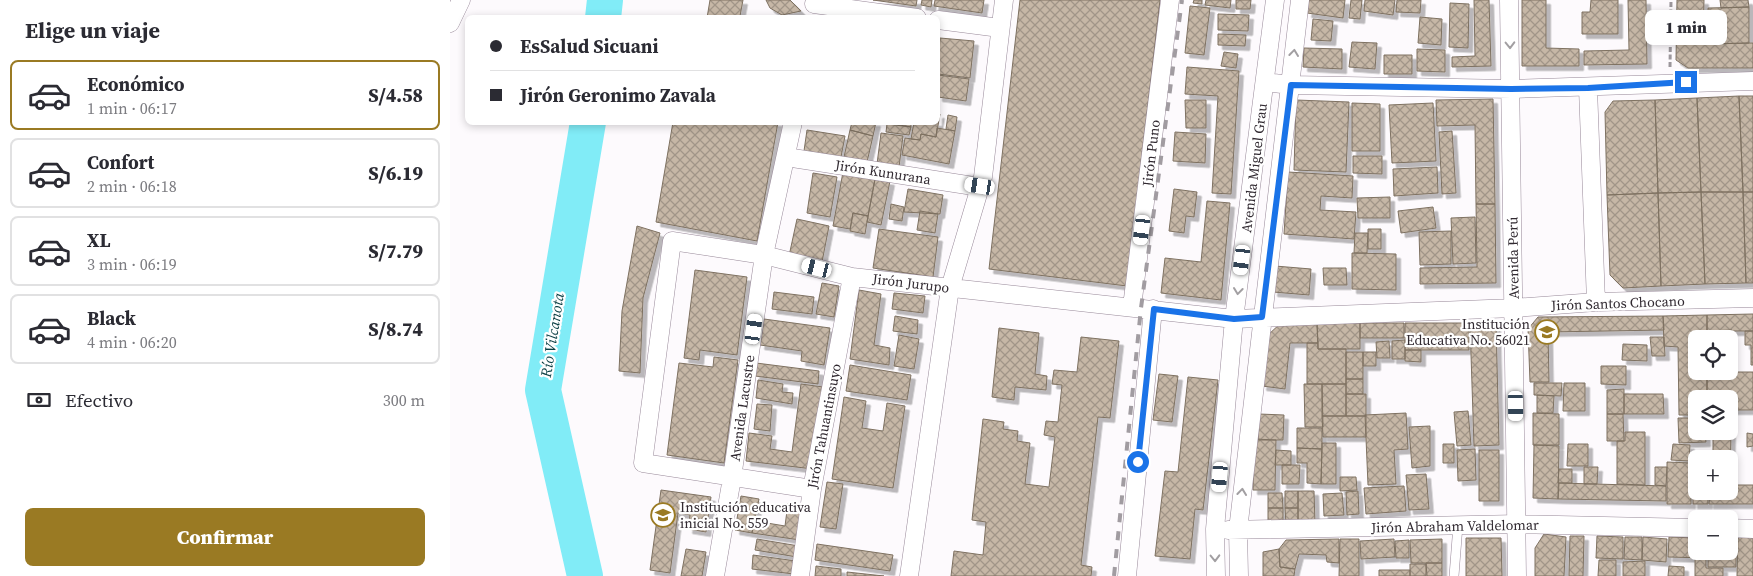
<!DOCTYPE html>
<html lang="es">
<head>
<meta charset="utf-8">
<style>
  :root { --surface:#fff; --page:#f7f7f7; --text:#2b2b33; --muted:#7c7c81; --line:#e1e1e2; --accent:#9a7a23 }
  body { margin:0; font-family:"Source Serif 4",serif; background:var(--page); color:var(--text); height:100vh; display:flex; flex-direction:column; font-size:19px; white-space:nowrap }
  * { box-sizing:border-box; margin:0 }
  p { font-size:16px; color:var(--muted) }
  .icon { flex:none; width:28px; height:28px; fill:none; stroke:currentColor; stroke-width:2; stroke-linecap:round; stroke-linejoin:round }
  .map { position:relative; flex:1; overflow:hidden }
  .sheet { display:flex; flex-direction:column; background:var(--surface); width:450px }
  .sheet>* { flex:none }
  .top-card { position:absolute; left:15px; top:15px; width:475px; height:110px; border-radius:8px; box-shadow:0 2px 8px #0003; display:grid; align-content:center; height:110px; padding:0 25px; background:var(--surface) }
  .fabs { position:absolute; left:1238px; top:330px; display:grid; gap:10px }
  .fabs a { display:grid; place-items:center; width:50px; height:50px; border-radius:8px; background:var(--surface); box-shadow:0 2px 8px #0003; font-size:25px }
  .end { position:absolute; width:22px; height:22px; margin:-11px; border:6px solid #1a73e8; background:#fff; box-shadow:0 0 0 2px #fff }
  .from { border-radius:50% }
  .bubble { position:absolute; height:35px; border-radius:8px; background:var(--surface); box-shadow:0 2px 8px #0003; font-size:16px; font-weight:800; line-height:35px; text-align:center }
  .car { position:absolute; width:15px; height:30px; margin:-15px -8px; border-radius:6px; box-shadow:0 0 4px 1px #0007; background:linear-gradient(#fff 24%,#345 0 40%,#fff 0 76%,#345 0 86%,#fff 0) }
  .top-card b { display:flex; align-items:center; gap:18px; height:48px; font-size:19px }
  .top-card b+b { border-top:1px solid var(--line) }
  .top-card i { width:12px; height:12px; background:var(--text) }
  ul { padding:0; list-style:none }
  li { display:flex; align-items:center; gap:15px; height:70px; margin:0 10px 8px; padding:0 15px; border:2px solid var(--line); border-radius:8px }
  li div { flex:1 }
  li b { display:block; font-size:19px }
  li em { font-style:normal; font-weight:800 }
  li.current { border-color:var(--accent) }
  li>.icon { width:45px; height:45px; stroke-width:1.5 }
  h2 { padding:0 25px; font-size:22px; line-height:60px }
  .pay { display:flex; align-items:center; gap:12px; height:55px; padding:0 25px; font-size:19px }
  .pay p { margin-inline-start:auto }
  .action { display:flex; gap:10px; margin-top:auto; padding:10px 25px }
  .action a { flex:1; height:58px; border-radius:8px; background:var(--accent); color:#fff; font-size:20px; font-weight:800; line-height:58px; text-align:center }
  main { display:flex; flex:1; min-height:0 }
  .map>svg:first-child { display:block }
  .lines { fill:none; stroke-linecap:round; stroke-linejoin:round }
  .river { stroke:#81ecf7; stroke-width:36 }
  .building { fill:url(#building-cross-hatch); stroke:#7e7161; filter:url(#shadow) }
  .lane-casing { stroke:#988999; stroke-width:10 }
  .street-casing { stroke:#988999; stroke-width:19 }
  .path { stroke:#9c979c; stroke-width:3; stroke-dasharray:5 2.5; stroke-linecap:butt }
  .lane { stroke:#fff; stroke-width:9 }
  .street { stroke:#fff; stroke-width:18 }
  .rail { stroke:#a19ca1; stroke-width:4; stroke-dasharray:9 9; stroke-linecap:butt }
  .oneway { stroke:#a29fa2 }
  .route { stroke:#1a73e8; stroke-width:6 }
  .labels { text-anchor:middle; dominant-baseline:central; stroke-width:4.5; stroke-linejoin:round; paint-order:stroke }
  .street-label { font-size:14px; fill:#312a31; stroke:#fff }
  .poi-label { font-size:14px; fill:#312a31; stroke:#fff; text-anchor:end }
  .water-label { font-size:15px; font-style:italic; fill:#0a3e43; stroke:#fff }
</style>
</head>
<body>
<main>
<section class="sheet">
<h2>Elige un viaje</h2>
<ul>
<li class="current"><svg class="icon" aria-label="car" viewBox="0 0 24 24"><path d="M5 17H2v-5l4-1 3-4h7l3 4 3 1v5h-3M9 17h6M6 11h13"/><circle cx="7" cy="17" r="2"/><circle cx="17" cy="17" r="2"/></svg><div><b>Económico</b><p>1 min · 06:17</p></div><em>S/4.58</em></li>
<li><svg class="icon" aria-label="car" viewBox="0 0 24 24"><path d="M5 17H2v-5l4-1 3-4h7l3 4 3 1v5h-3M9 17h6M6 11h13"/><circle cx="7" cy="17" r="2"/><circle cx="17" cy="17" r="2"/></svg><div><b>Confort</b><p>2 min · 06:18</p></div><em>S/6.19</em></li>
<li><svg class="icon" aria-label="car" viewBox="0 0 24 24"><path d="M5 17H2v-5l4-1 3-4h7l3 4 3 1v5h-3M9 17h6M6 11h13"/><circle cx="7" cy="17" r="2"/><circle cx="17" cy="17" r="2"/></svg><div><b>XL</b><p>3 min · 06:19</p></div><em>S/7.79</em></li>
<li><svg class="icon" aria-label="car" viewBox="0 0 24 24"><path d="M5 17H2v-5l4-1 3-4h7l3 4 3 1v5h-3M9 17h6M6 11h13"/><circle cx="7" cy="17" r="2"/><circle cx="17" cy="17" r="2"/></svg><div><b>Black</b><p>4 min · 06:20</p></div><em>S/8.74</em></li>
</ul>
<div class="pay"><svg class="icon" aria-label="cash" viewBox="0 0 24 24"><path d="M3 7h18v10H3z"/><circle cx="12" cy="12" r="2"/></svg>Efectivo<p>300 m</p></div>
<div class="action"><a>Confirmar</a></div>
</section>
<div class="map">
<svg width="1303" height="576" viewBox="0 0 1303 576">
  <defs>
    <pattern id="building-cross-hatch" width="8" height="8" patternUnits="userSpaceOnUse" patternTransform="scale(1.25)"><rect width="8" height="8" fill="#c6b7a6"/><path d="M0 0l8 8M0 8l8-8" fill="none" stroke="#a19588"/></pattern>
    <filter id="shadow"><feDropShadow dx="4.5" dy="4.5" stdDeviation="0" flood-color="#0004"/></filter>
  </defs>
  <rect width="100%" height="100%" fill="#fdfafd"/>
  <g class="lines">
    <path class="river" d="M153 18 155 0
      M135 576 93 390 138 122"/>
  </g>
  <path class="building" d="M260 0H293L290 16 300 18H257Z
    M316 0H340L351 11 332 15 320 8Z
    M423 0H467L466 6Z
    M472 0H482L481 7 471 5Z
    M485 0H534L532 13 484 6Z
    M570 0H710L677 286 539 269Z
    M744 0H752V4L743 3Z
    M756 0H781L780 8 755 5Z
    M786 0H801L800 9H786Z
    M859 0H895L893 18 857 13Z
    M901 0H912L910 19 899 18Z
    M915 0H945L943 15 914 11Z
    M947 0H971L970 13 946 12Z
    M1024 0H1039L1041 66 1002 67V57L1025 56Z
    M1072 0H1096V48L1129 49V66H1072Z
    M1141 0H1168V34H1132V12H1140Z
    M1178 0H1196L1197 64 1134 65V51L1179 50Z
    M1227 0H1254L1253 44 1303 43V68H1238L1226 60Z
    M1270 0H1298L1299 7 1271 8Z
    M1000 3 1019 4 1018 48 999 47Z
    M740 6 760 8 754 55 735 53Z
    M1299 7V43L1258 44V8Z
    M768 14 799 15 798 31 768 30Z
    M970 17 992 19 991 45 968 43Z
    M863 19 883 21 881 41 861 40Z
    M768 34 796 35 795 46 768 45Z
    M490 38 524 41 520 78 488 74Z
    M902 42 927 43 925 69 899 67Z
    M854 48 892 49V69L853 67Z
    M967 49 995 50V72L967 71Z
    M774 52 788 54 786 68 771 66Z
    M934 55H962V74H934Z
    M737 67 789 71 781 194 762 193 768 96 735 94Z
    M488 75 519 79 516 101 488 97Z
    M1289 96 1293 192H1251L1247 98Z
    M1289 96H1303V192H1293Z
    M1247 98 1251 192 1208 193 1205 100Z
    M1043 99 1045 204H1026L1025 125 987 126 986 100Z
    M735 100H756V128H736Z
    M846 100 899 102 896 172 844 170Z
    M1205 100 1208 193 1157 195 1155 112 1163 101Z
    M902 103 930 104V151H902Z
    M983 103 986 161 942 163 939 105Z
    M488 114H490L486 137 471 134 470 140 461 139 464 122H488Z
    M498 115 507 117 505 131 496 129Z
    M223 122H328L307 241 206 222Z
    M402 122H426L423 136 400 130Z
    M432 122H461V127Z
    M437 124 461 127 459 135 436 132Z
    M487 128 505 131 499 164 452 155 455 138 470 140 471 134 486 137Z
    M357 130 395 136 391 157 354 151Z
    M400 130 423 136 417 162 394 157Z
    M1002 131 1006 193 992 194 989 132Z
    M725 132 756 134 755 163 723 161Z
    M431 133 453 136 449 167 427 164Z
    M903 156H932V174L903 173Z
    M987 167 988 193 944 196 943 169Z
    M393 172 425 179 418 216 403 213 400 229 383 226Z
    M838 172 903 176 902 198 871 196 870 210 906 212 904 239 834 234Z
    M363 173 387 177 380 217 357 213Z
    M425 179 440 181 431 225 417 222Z
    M458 189 493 195 490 214 454 212Z
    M724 189 747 192 744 217 736 216 734 233 719 231Z
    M1251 192 1255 284 1211 286 1208 193Z
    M1251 192H1293L1296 283 1255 284Z
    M1293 192H1303V283H1296Z
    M1208 193 1211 286 1173 288 1160 275 1157 195Z
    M940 197V218H908L907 198Z
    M757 201 780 203 771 300 711 293 715 258 751 262Z
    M441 204 454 207 452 221 439 219Z
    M1026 204H1045L1046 283 970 284V268L1027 267Z
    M983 207 986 228 951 233 948 211Z
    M470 211 488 214 485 233 467 230Z
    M403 213 418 216 415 234 400 231Z
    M1025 217 1026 263 1003 264 1001 218Z
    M347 219 379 226 372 262 339 256Z
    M187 226 210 233 193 298 190 373 169 371 172 311Z
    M429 229 488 237 483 277 423 268Z
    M918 229H931V249H918Z
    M1001 231V264L970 265 969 232Z
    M905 233H918L917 253H904Z
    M902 253 946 254V290L902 289Z
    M825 266 861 269 859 295 823 292Z
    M873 268H896L897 285H874Z
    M245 270 297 277 287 355 250 350 249 360 234 358Z
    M372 283 389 286 384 317 366 314Z
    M409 290 431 294 424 345 440 348 439 365 400 359Z
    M324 292 364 297 362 314 322 309Z
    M444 293 475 296 473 313 442 309Z
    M1303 314V331H1257V315Z
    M1257 315V339H1246V371H1257V399H1246V415H1229L1228 347 1214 346 1213 316Z
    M445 316 468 320 467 334 443 331Z
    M1213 316 1214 330 1098 332 1099 382H1080L1078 329 1088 317Z
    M314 319 380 328 374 365 351 361 352 351 310 345Z
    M832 322 867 323 868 343H840L835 389 812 386 818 335Z
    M867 323H910V349H868Z
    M910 323H954V338H910Z
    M955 323H1019V350H955Z
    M1046 323 1049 445 1024 446 1020 324Z
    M549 328 589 333 585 374 597 376 596 390 565 387 564 400 542 397Z
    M1282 330V372H1303V410H1279V399H1257V371H1279V339H1257V331Z
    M1295 331H1303V365H1301V345H1295Z
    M449 335 469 339 464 369 444 366Z
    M631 337 669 341 660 418 648 417 631 565 642 567 641 576H501L504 551 533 555 536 522 522 520 533 419 554 422 553 429 568 431 567 441 580 443 575 484 599 487 605 437 594 435 596 421 608 422 612 385 602 384 604 370 627 372Z
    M1200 337H1214L1215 356H1202Z
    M955 340V359H942V341Z
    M939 341 940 358H927L926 342Z
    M857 343H868V349H896V384H857Z
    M1173 344 1197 345V361L1172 360Z
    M955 350H971V362L955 361Z
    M896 352H913V379H896Z
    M913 352H926V366H913Z
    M264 357 288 360 274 463 217 455 229 363 263 367Z
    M306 363 369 371 368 384 305 376Z
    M400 365 461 375 457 400 396 391Z
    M1151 366H1176V385L1151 384Z
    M709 374 728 376 722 422 703 420Z
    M738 377 768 380 753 510 745 509 740 559 705 556 715 471 728 472Z
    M896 379H913V394H896Z
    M308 380 333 384 332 392 343 393 342 404 306 398Z
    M1084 383H1112L1111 396 1084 395Z
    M1114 383H1135V411H1113Z
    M351 384 373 387 363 469 296 461 299 433 322 436 320 449 342 452Z
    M854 384H872L873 427H855Z
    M872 384H896V416H872Z
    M1174 389V414H1157V390Z
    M896 394H916V416H896Z
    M1174 394H1213L1214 414H1174Z
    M1087 395 1104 396 1103 413H1087Z
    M394 397 416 401 412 428 433 431 437 403 455 406 443 488 382 479Z
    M307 404 322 405 320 431 304 429Z
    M1018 411 1021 445 1007 446 1004 412Z
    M956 413 958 449 944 450 946 484 918 485 915 415Z
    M1083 413 1109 414V445H1083Z
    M809 414 834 415 833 440H808Z
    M1157 414H1173L1174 441H1157Z
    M872 416H916V437H873Z
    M1228 418H1246V431H1255L1256 442 1229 443Z
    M980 426V466L962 468 959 427Z
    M847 428H872V449L847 448Z
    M1175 432H1195V485L1167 484V441H1175Z
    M1263 433H1281L1280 484 1279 459H1263Z
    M1297 433 1303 434V446L1297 447Z
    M804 439 826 440 825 490H803Z
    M872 443H886V484H871Z
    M993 444H1004V463H993Z
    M1118 444H1138V466H1117Z
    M1223 444 1240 445 1239 461 1221 460Z
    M1084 445 1109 446 1108 499 1083 498Z
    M847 448 872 449 871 484 857 483V463H847Z
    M1025 449 1026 480 1008 481 1007 450Z
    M826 450 841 451V465H825Z
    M1029 450H1049V501H1029Z
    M1217 462 1241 463V504H1217Z
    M832 465H850L849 484H832Z
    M1134 467H1148L1147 484H1134Z
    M1205 467H1217L1216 486 1205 485Z
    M1109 469H1122V483H1108Z
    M976 474 979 509 959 510 956 475Z
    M890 477H906L907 490 890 491Z
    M377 482 393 484 386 529 370 527Z
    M1109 483 1216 486V501L1108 499Z
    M1243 485H1246V491H1258V504H1243Z
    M1279 485H1303V504H1259L1260 491H1279Z
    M954 486 956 511 916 514 914 488Z
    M211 490 261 497 256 532 238 529 240 515 228 513 220 573 200 570Z
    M835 491H848V508H835Z
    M848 491H864L865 524H848Z
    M908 491 909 514 897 515 896 492Z
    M818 493H832L833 508H818Z
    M892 493 894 515 874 516 873 494Z
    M291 496 309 499 302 533 285 530Z
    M338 503 355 505 350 540 302 533 305 521 335 526Z
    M818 508H833V523H818Z
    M835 508H848V524H836Z
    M1094 534 1116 537 1114 576H1085V548Z
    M1288 535 1303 536V576H1287Z
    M1120 536H1134L1133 576H1119Z
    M1147 536 1173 537V559L1146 558Z
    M1279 536H1286V567H1258V551H1279Z
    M1175 537H1192V560L1174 559Z
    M1193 537 1217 539 1216 562 1192 560Z
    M1219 537 1246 538V551H1256V558L1218 557Z
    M1016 538H1051L1052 576H1016Z
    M307 539 349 546 347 557 305 550Z
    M889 539V563L877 562 876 555 849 554 845 569 830 567 829 549 836 540Z
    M890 539H909V576H889Z
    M944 539 945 557 911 559 910 541Z
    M992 539V563H961L960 540Z
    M959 540V558H946L945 541Z
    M367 544 443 555 440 571 365 560Z
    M236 549 256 552 252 576H231Z
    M829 549 830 567 845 569 844 576H813V552Z
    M303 555 346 561 344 574 302 569Z
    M1245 559H1256V568H1273V576H1245Z
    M1149 560H1166V576H1148Z
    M1195 561V576H1173V562Z
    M976 563H992V576H977Z
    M960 564H976V576H960Z
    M366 566 391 569V576H365Z
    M1219 566 1234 567V576H1218Z
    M929 570H960V576H929Z
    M397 572 434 576H397Z"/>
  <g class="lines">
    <g class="lane-casing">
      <path id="lane" d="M1004 576 1008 525"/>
    </g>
    <g class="street-casing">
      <path id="street" d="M1059 0 1067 576
        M364 4 467 18
        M488 20 550 28
        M0 23 11 0
        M815 82 841 85 1061 89 1303 81
        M1138 88 1146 302
        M336 157 530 187
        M682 307 720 0
        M362 489 193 463 222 241 314 255 402 277 784 319 1064 308 1146 302 1303 298
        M1279 528 1303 529
        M778 530 1068 524 1246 528
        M265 576 282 478 314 255 343 122
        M350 576 362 489 402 277
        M459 576 500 288 533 177 554 0
        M677 576 703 309
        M766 576 765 529 784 319 825 0
        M789 576 788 530 850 0"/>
    </g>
    <path class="path" d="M1220 67 1221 0"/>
    <use href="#lane" class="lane"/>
    <use href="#street" class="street"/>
    <path class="rail" d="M664 576 691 308 732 0"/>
  </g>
  <defs><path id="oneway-chevron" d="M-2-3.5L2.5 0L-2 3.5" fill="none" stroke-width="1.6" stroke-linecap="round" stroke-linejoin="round" transform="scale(1.25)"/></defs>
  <g class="oneway">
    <use href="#oneway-chevron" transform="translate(1060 45) rotate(89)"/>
    <use href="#oneway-chevron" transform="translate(844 53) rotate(-83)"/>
    <use href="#oneway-chevron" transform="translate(788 291) rotate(97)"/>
    <use href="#oneway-chevron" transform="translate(792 492) rotate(-84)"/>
    <use href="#oneway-chevron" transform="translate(765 558) rotate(89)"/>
  </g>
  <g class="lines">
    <path class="route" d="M688 462 704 309 784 319 812 317 841 85 1061 89 1138 88 1236 82"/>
  </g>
  <defs>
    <g id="school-ring" transform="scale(1.25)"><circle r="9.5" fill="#fff" stroke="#9a7a23" stroke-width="1.5"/><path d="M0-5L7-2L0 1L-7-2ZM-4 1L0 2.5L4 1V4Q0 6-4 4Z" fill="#9a7a23"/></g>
  </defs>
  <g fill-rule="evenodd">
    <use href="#school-ring" x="1097" y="332"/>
    <use href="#school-ring" x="213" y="515"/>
  </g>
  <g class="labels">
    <g class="street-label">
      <text transform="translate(701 153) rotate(-83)">Jirón Puno</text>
      <text transform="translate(804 168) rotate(-83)">Avenida Miguel Grau</text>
      <text transform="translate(433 172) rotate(9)">Jirón Kunurana</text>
      <text transform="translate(1063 258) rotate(-91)">Avenida Perú</text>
      <text transform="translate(461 283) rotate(7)">Jirón Jurupo</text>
      <text transform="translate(1168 303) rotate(-2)">Jirón Santos Chocano</text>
      <text transform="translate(292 408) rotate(-82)">Avenida Lacustre</text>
      <text transform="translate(374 426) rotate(-79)">Jirón Tahuantinsuyo</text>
      <text transform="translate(1005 526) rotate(-1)">Jirón Abraham Valdelomar</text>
    </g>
    <g class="poi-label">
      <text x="1080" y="324">Institución<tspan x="1080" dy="16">Educativa No. 56021</tspan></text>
      <text x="230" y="507" text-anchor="start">Institución educativa<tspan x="230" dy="16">inicial No. 559</tspan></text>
    </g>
    <g class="water-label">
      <text transform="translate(102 335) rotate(-81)">Río Vilcanota</text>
    </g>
  </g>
</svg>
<div class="fabs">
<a><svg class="icon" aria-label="locate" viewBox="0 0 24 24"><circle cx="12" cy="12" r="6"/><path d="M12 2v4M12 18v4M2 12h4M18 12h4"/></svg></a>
<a><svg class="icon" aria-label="layers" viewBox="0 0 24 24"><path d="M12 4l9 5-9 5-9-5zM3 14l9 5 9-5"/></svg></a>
<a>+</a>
<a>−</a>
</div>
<i class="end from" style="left:688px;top:462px"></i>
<i class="end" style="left:1236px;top:82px"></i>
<div class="bubble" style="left:1195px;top:10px;width:82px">1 min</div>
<i class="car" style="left:530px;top:186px;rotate:279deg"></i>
<i class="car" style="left:692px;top:230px;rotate:187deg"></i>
<i class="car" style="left:792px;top:260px;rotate:187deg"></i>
<i class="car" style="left:367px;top:268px;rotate:284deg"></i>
<i class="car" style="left:304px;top:329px;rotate:8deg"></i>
<i class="car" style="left:1066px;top:406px;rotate:179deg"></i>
<i class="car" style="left:770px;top:477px;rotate:185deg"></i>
<div class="top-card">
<b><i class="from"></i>EsSalud Sicuani</b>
<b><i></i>Jirón Geronimo Zavala</b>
</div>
</div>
</main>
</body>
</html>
